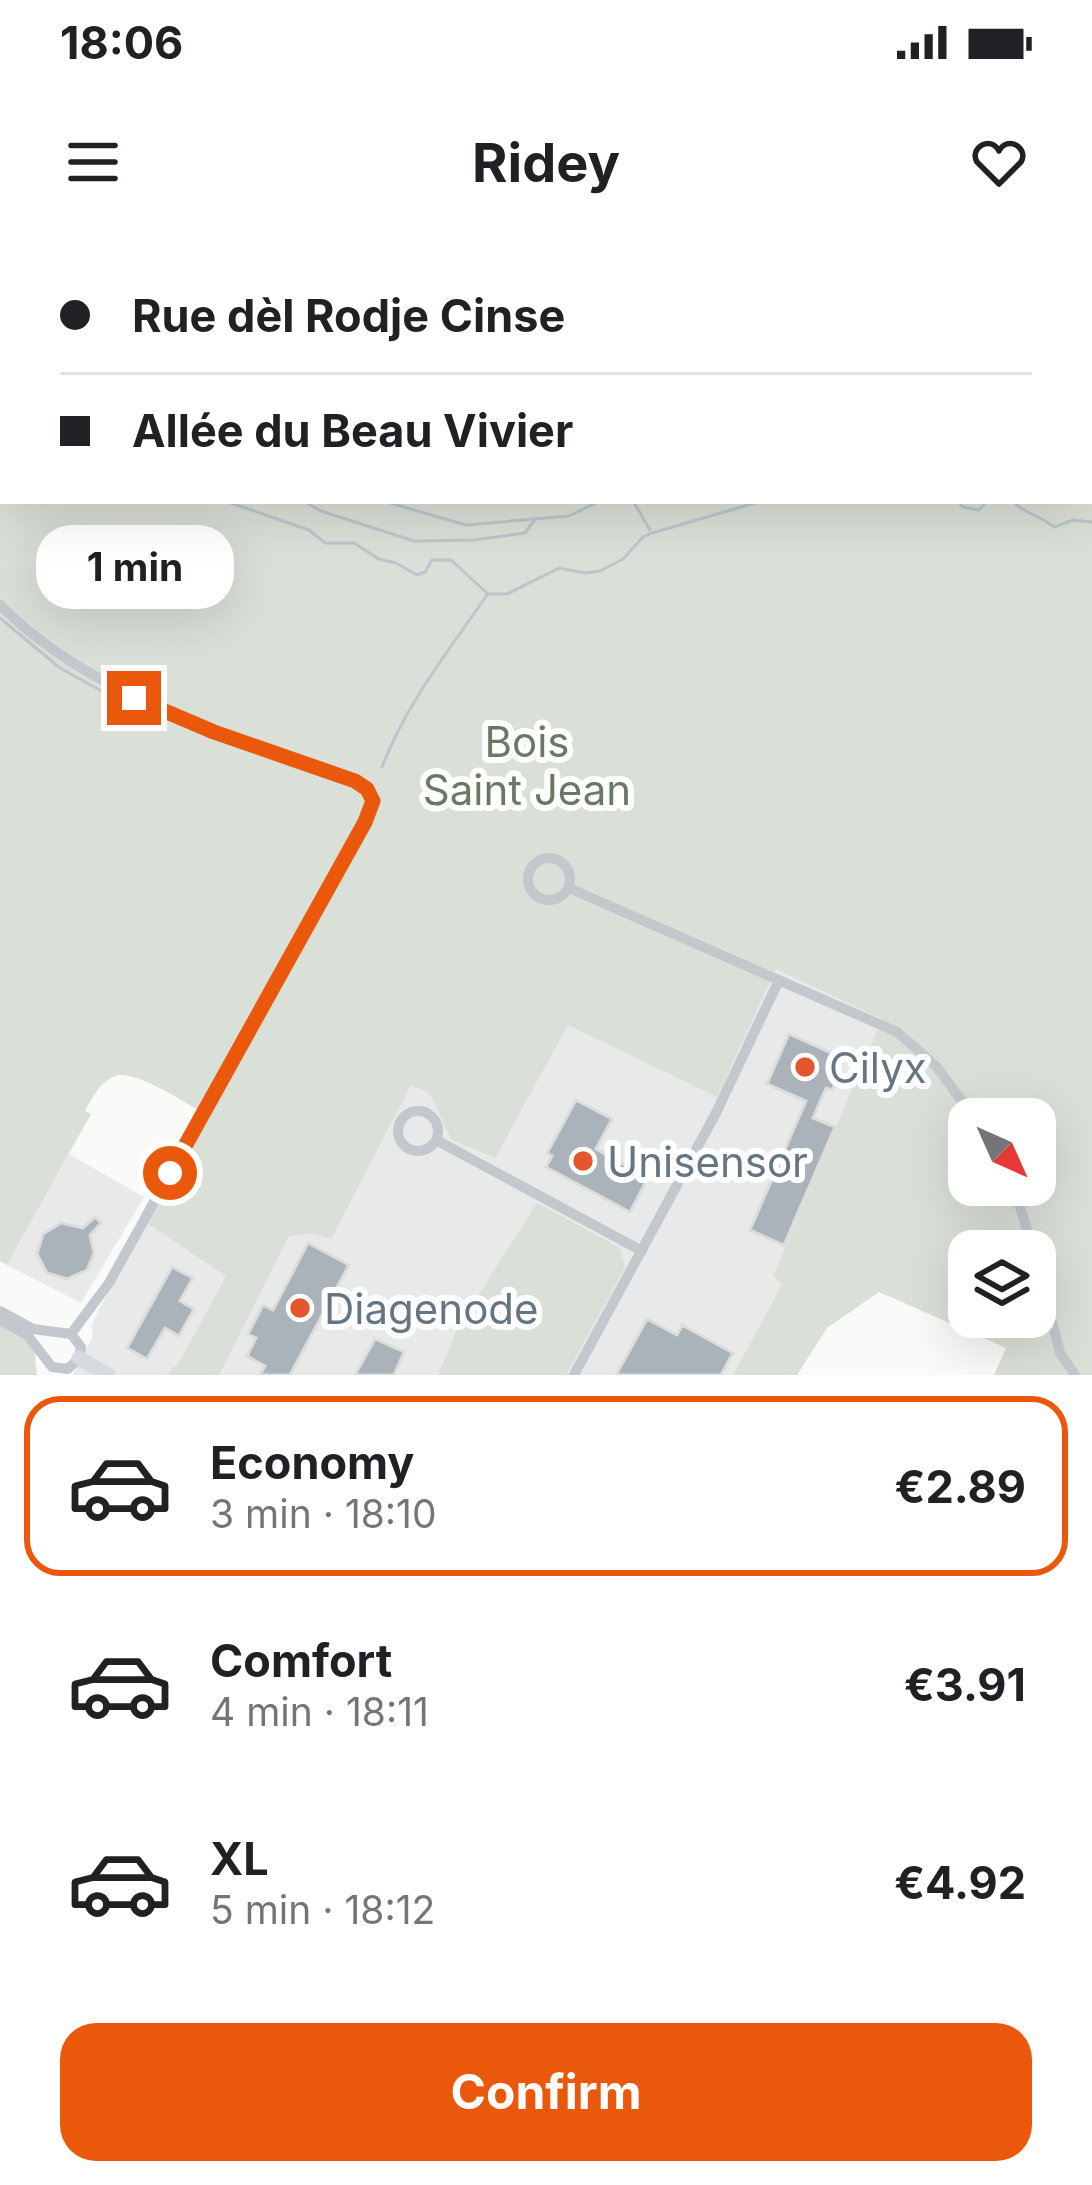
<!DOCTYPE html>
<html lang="en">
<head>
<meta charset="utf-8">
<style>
  :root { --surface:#fff; --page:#f6f6f6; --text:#202124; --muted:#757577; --line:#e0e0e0; --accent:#ea580c }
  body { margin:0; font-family:Inter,sans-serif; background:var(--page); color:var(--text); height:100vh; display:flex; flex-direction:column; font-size:45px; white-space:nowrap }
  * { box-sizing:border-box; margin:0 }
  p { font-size:39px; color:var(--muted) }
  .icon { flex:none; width:66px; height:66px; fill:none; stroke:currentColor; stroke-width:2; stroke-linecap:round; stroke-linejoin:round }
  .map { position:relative; height:1135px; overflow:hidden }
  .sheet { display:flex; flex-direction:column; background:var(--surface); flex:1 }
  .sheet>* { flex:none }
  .guide { position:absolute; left:0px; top:0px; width:1092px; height:264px; box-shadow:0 12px 48px #0002; display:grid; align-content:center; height:264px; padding:0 60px; background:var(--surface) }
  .needle { width:78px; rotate:135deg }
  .buttons { position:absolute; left:948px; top:858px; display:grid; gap:24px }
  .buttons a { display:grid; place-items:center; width:108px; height:108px; border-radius:24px; background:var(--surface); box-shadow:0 12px 48px #0002; font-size:60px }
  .end { position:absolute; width:54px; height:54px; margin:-27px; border:15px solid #ea580c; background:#fff; box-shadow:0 0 0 6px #fff }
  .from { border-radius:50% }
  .bubble { position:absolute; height:84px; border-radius:36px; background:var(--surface); box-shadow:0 12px 48px #0002; font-size:39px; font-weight:700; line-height:84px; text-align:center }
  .guide b { display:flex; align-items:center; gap:42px; height:114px; font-size:45px }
  .guide b+b { border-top:3px solid var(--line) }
  .guide i { width:30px; height:30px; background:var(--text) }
  ul { padding:21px 0 0; list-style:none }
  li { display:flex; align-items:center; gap:36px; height:180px; margin:0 24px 18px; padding:0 36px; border:6px solid transparent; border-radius:36px }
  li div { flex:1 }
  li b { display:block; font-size:45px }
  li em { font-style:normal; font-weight:700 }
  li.active { border-color:var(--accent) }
  li>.icon { width:108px; height:108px; stroke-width:1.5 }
  .button { display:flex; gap:24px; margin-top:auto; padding:24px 60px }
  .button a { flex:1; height:138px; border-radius:36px; background:var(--accent); color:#fff; font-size:48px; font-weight:700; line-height:138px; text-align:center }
  .status { display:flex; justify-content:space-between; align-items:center; height:84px; padding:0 60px; background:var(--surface); direction:ltr }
  .status svg { height:33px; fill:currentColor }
  header { display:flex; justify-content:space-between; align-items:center; height:156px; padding:0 60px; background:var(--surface); font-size:54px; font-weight:700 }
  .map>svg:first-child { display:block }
  .built { fill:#e8e9e9 }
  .green { fill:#dadfd7; fill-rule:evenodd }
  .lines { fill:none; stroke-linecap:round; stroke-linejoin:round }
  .stream { stroke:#bbc7cb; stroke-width:3 }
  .building { fill:#aab3b9; stroke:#dcdcda; stroke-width:3 }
  .street { stroke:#c3c8cc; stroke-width:10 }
  .secondary { stroke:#d6dbdf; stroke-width:15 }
  .highway { stroke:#d6dbdf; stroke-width:18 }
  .route { stroke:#ea580c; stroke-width:15 }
  .poi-dot { fill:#e4572e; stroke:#fff; stroke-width:4.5 }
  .labels { text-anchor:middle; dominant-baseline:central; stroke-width:12; stroke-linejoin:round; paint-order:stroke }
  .park-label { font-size:42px; fill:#687a64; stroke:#fff }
  .poi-label { font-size:42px; fill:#657683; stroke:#fff; text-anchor:start }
</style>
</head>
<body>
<div class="status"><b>18:06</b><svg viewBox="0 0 49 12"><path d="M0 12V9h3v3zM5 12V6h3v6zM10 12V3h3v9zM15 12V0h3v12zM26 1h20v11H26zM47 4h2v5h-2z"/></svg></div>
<header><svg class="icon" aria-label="menu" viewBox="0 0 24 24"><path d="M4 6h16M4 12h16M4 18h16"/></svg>Ridey<svg class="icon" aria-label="heart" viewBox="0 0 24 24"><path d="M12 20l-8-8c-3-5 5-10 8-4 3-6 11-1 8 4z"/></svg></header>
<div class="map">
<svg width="1092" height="1135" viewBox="0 0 1092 1135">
  <rect width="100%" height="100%" fill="#fafaf8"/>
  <path class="built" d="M1059 465 878 791 773 1036 782 1044 733 1135H73L93 1096 92 1085 99 1069 147 983Z
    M69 914 144 957 81 1063 7 1025Z"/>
  <path class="green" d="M0 0H399V3H3V40Z
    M0 98 3 261H1089V156L1092 157V1135H994L1006 1108 879 1052 827 1088 797 1135H733L782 1044 773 1036 882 779 776 729 717 857 568 785 495 918 451 899 430 854 411 845 331 999 310 993 288 997 219 1135H167L180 1121 226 1036 147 983 210 877C190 866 135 828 115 836 101 841 92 858 85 871L91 874 7 1025 0 1021ZM969 879H1035V945H969ZM969 1011H1035V1077H969Z
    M537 963 620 1008 625 1027 566 1135H438L458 1087Z
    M0 1085 34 1106 37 1135H0Z"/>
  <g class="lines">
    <path class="stream" d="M0 180H3
      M1089 188 1092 190
      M225 261 309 290 325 303H354L379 319 396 323 417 335 425 332 432 320H451L488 354H507L559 328 585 333 600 331 623 319 643 297 652 293 762 261
      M303 261 321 271 414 301 474 300 525 293 536 278
      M383 261 466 285 569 276 600 261
      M633 261 650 290
      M958 261 963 267 979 270 987 261
      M1012 261C1025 274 1038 274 1054 287L1073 280 1092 282
      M0 378 60 428 132 468
      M382 527C406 464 449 410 487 355"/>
  </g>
  <path class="building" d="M789 794 840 817 831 837 837 839 832 850 826 848 813 878 835 887 784 1005 750 990 806 861 767 844Z
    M576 860 612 879 596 909 648 938 630 972 546 927 552 916 547 913Z
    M95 977 101 983 90 995 94 1013 87 1030 67 1039 47 1033 37 1014 43 994 61 983 83 988Z
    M308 1003 349 1025 290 1135H260L265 1126 247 1116 256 1098 248 1094 263 1065 273 1070Z
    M172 1027 193 1038 180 1061 194 1069 179 1096 165 1088 147 1119 127 1108Z
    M647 1079 677 1095 682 1085 733 1113 721 1135H616Z
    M375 1099 404 1112 394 1135H355Z"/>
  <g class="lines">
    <path class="street" d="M0 365C98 463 231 492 355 541L367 549 373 561 365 582 109 1043 71 1094
      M528 639a21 21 0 1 1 42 0a21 21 0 1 1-42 0Z
      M569 648 897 792 936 826 975 879
      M398 891a20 20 0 1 1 40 0a20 20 0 1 1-40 0Z
      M436 900 642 1011
      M1013 945 1034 1011
      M1035 1016 1060 1113 1075 1135
      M0 1071 33 1089 71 1094 81 1107 79 1118 68 1129 52 1127 28 1096 0 1080
      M574 1135 716 873 779 740"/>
    <path class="secondary" d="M79 1118 108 1135"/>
    <path class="highway" d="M1089 32H1092
      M0 60H3
      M0 73H3
      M1089 80H1092
      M0 92H3
      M1089 99 1092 100
      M1089 137H1092"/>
  </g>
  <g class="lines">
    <path class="route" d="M134 458 214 492 355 541 367 549 373 561 365 582 170 933"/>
  </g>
  <g class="poi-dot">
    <circle cx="805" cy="827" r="12"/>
    <circle cx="583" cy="921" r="12"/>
    <circle cx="300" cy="1068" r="12"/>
  </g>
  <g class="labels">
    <g class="park-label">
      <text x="527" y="501">Bois<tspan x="527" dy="48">Saint Jean</tspan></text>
    </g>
    <g class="poi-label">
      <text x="829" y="827">Cilyx</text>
      <text x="607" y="921">Unisensor</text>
      <text x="324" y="1068">Diagenode</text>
    </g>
  </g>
</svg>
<div class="buttons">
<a><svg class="needle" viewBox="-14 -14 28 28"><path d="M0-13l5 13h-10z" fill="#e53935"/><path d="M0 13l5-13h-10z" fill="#757577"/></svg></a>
<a><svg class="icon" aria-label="layers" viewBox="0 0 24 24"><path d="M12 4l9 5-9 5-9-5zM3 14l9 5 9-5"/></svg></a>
</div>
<i class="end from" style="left:170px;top:933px"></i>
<i class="end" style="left:134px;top:458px"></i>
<div class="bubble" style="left:36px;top:285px;width:198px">1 min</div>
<div class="guide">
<b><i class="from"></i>Rue dèl Rodje Cinse</b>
<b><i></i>Allée du Beau Vivier</b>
</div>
</div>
<section class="sheet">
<ul>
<li class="active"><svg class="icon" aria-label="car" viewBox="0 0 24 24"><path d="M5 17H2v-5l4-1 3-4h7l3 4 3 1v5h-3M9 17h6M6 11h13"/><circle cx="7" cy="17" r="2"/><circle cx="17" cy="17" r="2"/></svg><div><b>Economy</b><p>3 min · 18:10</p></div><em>€2.89</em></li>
<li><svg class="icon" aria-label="car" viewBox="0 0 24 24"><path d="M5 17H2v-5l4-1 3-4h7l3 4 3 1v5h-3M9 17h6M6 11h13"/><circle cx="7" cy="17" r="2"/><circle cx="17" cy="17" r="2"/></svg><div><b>Comfort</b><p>4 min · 18:11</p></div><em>€3.91</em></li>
<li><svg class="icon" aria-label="car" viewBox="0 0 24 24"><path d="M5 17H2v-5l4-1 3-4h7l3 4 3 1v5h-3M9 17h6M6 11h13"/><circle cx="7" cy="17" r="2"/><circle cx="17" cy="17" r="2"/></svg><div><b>XL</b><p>5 min · 18:12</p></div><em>€4.92</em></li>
</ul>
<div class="button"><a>Confirm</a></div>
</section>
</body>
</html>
